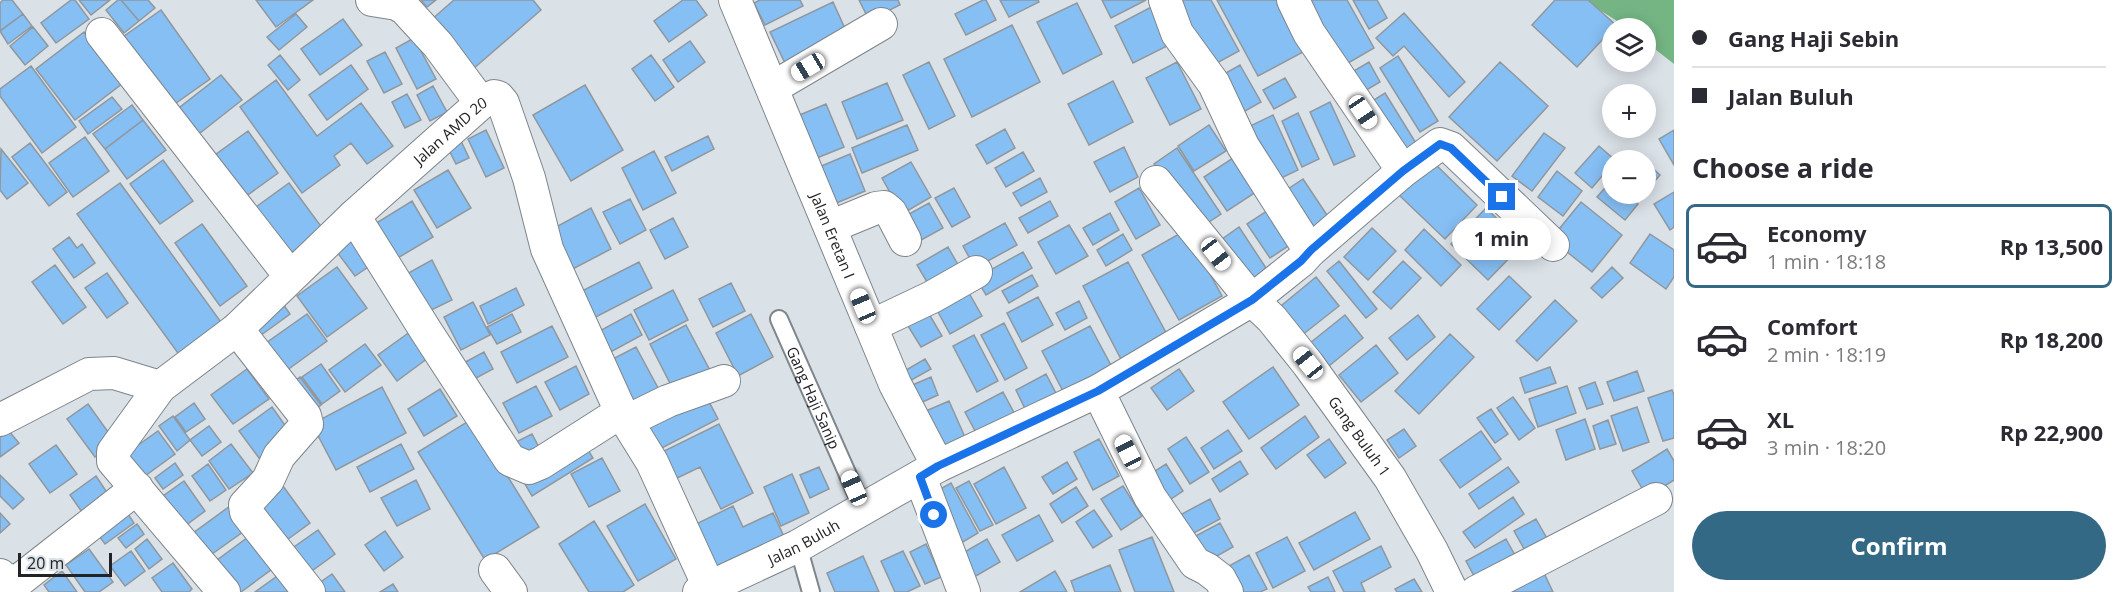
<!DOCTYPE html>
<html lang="en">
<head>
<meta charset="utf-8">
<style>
  :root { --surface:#fff; --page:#f7f7f7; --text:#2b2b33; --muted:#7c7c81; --line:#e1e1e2; --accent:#336985 }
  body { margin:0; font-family:"Open Sans",sans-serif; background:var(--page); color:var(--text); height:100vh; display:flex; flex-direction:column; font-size:22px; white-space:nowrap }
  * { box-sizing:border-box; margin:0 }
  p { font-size:20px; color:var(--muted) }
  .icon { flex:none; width:33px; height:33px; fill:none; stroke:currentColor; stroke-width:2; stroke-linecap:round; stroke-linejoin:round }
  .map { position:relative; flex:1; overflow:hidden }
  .sheet { display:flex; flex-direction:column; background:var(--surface); width:450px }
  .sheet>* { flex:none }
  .guide { display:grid; align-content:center; height:132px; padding:0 18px; background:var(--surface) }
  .fabs { position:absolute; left:1602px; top:18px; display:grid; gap:12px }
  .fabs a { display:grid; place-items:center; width:54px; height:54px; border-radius:50%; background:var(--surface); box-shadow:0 3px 15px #0003; font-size:30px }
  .scale { position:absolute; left:18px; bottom:15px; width:94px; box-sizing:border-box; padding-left:6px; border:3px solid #212326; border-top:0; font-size:16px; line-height:21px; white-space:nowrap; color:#212326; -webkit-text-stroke:4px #dae1e7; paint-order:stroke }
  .end { position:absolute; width:27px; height:27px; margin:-14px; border:8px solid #1a73e8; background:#fff; box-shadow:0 0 0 3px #fff }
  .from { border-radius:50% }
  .bubble { position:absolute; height:42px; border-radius:21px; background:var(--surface); box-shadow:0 3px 15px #0003; font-size:20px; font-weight:700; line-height:42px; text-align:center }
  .car { position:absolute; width:18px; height:36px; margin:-18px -9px; border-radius:8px; box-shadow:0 0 4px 2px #0007; background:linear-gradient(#fff 24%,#345 0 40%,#fff 0 76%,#345 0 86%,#fff 0) }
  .guide b { display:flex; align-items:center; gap:21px; height:57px; font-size:22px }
  .guide b+b { border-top:2px solid var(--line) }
  .guide i { width:15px; height:15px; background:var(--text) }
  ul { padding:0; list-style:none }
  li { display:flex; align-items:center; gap:18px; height:84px; margin:0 12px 9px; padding:0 6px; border:3px solid transparent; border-radius:9px }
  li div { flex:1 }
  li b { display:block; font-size:22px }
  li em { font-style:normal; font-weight:700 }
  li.selected { border-color:var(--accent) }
  li>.icon { width:54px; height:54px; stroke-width:1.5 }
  h2 { padding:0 18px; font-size:27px; line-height:72px }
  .action { display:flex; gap:12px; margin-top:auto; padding:12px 18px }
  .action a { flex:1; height:69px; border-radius:36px; background:var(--accent); color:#fff; font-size:24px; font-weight:700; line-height:69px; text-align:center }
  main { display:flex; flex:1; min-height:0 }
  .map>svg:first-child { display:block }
  .forest { fill:#75b584 }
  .building { fill:#86bff4; stroke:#90979d; stroke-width:1.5 }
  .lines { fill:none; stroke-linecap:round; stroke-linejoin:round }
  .lane-casing { stroke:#7e858b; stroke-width:20 }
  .street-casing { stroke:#7e858b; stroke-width:34 }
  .lane { stroke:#fff; stroke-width:16 }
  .street { stroke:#fff; stroke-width:32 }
  .route { stroke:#1a73e8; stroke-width:8 }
  .labels { text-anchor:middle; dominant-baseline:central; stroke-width:4.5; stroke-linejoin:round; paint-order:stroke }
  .street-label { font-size:15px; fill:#212326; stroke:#dae1e7 }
</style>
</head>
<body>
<main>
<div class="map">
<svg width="1674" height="592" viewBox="0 0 1674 592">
  <rect width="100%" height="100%" fill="#dae1e7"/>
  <path class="forest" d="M1584 0H1674V64L1646 42V28H1628Z"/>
  <path class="building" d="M3 0H12L23 14 0 31V3Z
    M71 0H75L89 19 56 43 41 23Z
    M79 0H110L91 15Z
    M118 0H121L139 21 124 33 106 10Z
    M121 0H148L155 8 139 21Z
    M256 0H313L276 27Z
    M421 0H436L427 7Z
    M454 0H533L541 10 473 69 431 20Z
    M683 0H696L707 15 669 42 654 21Z
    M760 0H800L803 6 765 25 754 3Z
    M859 0H898L900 5 869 20Z
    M983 0H986L996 20 966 35 955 14Z
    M1000 0H1038L1039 2 1009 17Z
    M1102 0H1146L1111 18Z
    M1179 0H1211L1239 51 1204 70Z
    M1217 0H1278L1305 51 1258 76Z
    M1300 0H1347L1374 48 1338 69Z
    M1353 0H1377L1387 18 1369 29Z
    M1555 0H1588L1616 25 1577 67 1532 25Z
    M833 2 847 33 785 63 770 32Z
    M1077 3 1102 54 1063 74 1037 22Z
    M1157 4 1175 42 1133 63 1115 26Z
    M161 10 210 79 169 108 120 39Z
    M1404 13 1465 82 1449 97 1404 46 1393 56 1376 38Z
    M23 14 32 26 8 44 0 31Z
    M296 14 307 27 279 50 267 37Z
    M343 19 362 45 320 75 301 49Z
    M1012 25 1040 82 972 117 944 59Z
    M33 27 48 46 25 65 10 46Z
    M84 32 123 83 75 120 36 69Z
    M414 38 436 79 417 89 396 48Z
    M690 41 705 62 678 82 663 60Z
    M385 52 402 84 384 93 367 61Z
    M280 55 300 80 288 90 268 65Z
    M651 55 674 87 655 101 632 69Z
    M1398 56 1438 121 1420 132 1380 68Z
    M929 62 955 116 929 129 903 75Z
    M1177 62 1201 109 1170 125 1146 78Z
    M1369 62 1380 82 1358 95 1347 75Z
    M1500 62 1548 106 1497 161 1449 117Z
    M351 65 368 89 327 120 309 95Z
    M1240 65 1261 102 1238 115 1217 78Z
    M31 66 76 127 42 153 0 96V89Z
    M221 75 242 100 195 137 175 111Z
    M1285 78 1296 97 1274 109 1263 90Z
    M276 80 317 136 361 103 393 146 367 164 351 143 334 156 340 165 302 193 240 107Z
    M1113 81 1133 122 1089 145 1068 104Z
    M887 83 903 120 857 139 842 102Z
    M585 85 623 150 571 181 533 115Z
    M433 86 447 112 430 121 417 95Z
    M1385 93 1419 148 1400 160 1366 105Z
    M407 94 421 120 405 128 392 102Z
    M112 97 122 109 88 134 79 121Z
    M1330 102 1355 156 1334 165 1310 112Z
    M826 104 844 147 807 162 790 119Z
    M132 105 143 120 105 149 93 134Z
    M1298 113 1319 159 1302 167 1282 121Z
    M1273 115 1298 170 1273 182 1248 127Z
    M143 120 166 150 127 179 105 149Z
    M907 125 918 150 862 173 852 148Z
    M1209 125 1226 151 1194 171 1178 146Z
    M1005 129 1015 148 987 164 976 145Z
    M486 130 504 168 486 177 468 139Z
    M1674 130V165L1659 139Z
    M248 131 278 173 238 202 208 160Z
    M1544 133 1565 148 1532 191 1512 176Z
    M708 136 714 149 672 171 665 157Z
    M85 137 109 171 73 197 49 163Z
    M461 141 469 158 456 164 448 148Z
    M30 143 67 192 49 206 12 157Z
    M1599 146 1615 160H1612V164L1592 188 1575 173Z
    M1124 147 1138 177 1110 192 1094 162Z
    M1177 148 1221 214 1197 230 1154 164Z
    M1 149 28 183 7 199 0 190Z
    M654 151 676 193 643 210 622 168Z
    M1023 152 1034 171 1006 187 995 168Z
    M1635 153 1644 160H1628Z
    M850 154 865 191 827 207 812 170Z
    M1233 158 1256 192 1227 211 1204 177Z
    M163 160 193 201 160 224 130 184Z
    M1432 161 1477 205 1445 239 1399 195Z
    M911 162 931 197 902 214 882 178Z
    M1646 162 1660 175 1646 191Z
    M448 170 471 208 437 228 414 190Z
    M1557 171 1582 191 1563 216 1538 197Z
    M1040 178 1047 192 1021 206 1013 193Z
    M1303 179 1335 227 1310 243 1279 195Z
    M1611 181 1612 194H1626L1638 204 1625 220 1597 197Z
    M120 183 226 329 183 360 77 214Z
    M289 183 323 229 283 259 249 212Z
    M954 188 970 217 952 227 935 198Z
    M1139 188 1160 225 1136 239 1115 202Z
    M1674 192V227L1670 230 1654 204Z
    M630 199 646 230 620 244 603 212Z
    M412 201 433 237 391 262 370 227Z
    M1050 201 1058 216 1028 233 1019 218Z
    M1581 202 1622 235 1592 272 1551 239Z
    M929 203 943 228 914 244 900 219Z
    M1273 207 1296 241 1270 258 1247 224Z
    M591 208 611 249 565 273 545 233Z
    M1486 208 1523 244 1488 280 1451 244Z
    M1110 213 1119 230 1093 245 1083 228Z
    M673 218 688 247 665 259 650 230Z
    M1005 223 1017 245 975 268 963 246Z
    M202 224 247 286 220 306 175 243Z
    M1069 225 1088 256 1056 274 1038 242Z
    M1239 227 1268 271 1244 287 1215 244Z
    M1372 228 1396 251 1368 280 1344 257Z
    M1424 229 1461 265 1441 286 1405 250Z
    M1186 230 1222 296 1179 320 1142 255Z
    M1123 234 1132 250 1106 266 1097 250Z
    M1650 234 1674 250V277L1666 289 1630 263Z
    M351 236 371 265 355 276 334 248Z
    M69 237 77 248 82 244 95 263 74 278 53 249Z
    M948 247 961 270 930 287 917 265Z
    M1023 252 1032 268 986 295 976 278Z
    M432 260 452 300 423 314 403 276Z
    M1339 261 1377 309 1366 318 1327 271Z
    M1403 261 1421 278 1391 309 1373 292Z
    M639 262 652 288 588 321 574 295Z
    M1128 262 1170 340 1124 365 1083 286Z
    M55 265 86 307 63 324 32 282Z
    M337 267 367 308 327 337 297 296Z
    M1612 267 1623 278 1602 298 1591 288Z
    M107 273 128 303 107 318 85 288Z
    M1032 275 1038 286 1009 303 1002 291Z
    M1509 276 1531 297 1499 330 1477 309Z
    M1316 277 1339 306 1292 343 1270 315Z
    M731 283 745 311 713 327 699 299Z
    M516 288 524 305 488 324 480 306Z
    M673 290 688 320 649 340 634 310Z
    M969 293 982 316 950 334 938 312Z
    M1038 297 1053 325 1022 342 1007 313Z
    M1555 300 1577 321 1537 361 1516 341Z
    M1079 301 1087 318 1065 330 1056 313Z
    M473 302 490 335 461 350 444 317Z
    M283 304 290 314 257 338 249 328Z
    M307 314 327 341 279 376 259 348Z
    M512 314 521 332 497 344 487 327Z
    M631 314 642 335 605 355 594 334Z
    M751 314 773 357 738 376 716 333Z
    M929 314 942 336 921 347 908 326Z
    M1345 315 1363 338 1329 366 1310 343Z
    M1418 315 1435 337 1407 360 1389 338Z
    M1004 323 1027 368 1005 380 981 335Z
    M686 325 713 376 676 395 650 344Z
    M552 326 568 357 517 383 501 352Z
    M1090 326 1113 369 1065 395 1042 351Z
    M414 329 432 355 397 381 378 355Z
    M1450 334 1474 357 1419 414 1395 391Z
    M974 335 998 381 977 392 953 346Z
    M365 344 381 365 345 392 329 370Z
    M1376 345 1398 373 1361 402 1339 375Z
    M636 347 664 399 630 417 603 364Z
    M484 352 493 369 465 384 456 367Z
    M925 359 931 369 899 387 894 377Z
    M321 364 340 391 322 404 302 377Z
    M576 366 589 394 560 410 545 382Z
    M1273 367 1299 405 1249 439 1223 402Z
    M1550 367 1556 383 1525 393 1520 378Z
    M247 369 269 399 233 424 211 395Z
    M1179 369 1194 391 1167 410 1151 388Z
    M1637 371 1644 391 1614 401 1607 382Z
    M1046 374 1059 399 1028 415 1016 390Z
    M300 377 321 405 307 415 287 387Z
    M931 377 938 395 909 408 901 390Z
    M1595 382 1603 404 1587 409 1579 388Z
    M536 386 552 416 519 433 503 403Z
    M1567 386 1576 413 1538 427 1529 399Z
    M382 387 406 433 336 470 312 424Z
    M440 389 457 416 424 436 408 409Z
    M1672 390 1674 395V438L1663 441 1648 398Z
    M1003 392 1019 422 981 442 965 412Z
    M705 394 718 419 656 451 644 426Z
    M1513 397 1535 428 1519 440 1497 408Z
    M949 401 965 437 935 450 919 414Z
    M194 403 205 419 186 432 175 417Z
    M88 404 116 443 95 457 67 419Z
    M272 407 292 435 259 458 239 431Z
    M1637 407 1649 442 1623 451 1611 416Z
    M1491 409 1508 434 1495 443 1477 418Z
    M173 416 190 440 177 451 159 426Z
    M1305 416 1319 437 1276 469 1261 448Z
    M472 419 539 527 485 560 418 452Z
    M1585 419 1595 449 1566 460 1556 430Z
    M1608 420 1616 444 1600 449 1593 426Z
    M719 424 753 493 721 509 700 467 671 481 658 454Z
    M209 426 221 442 202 456 190 440Z
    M1404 429 1416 446 1399 458 1387 440Z
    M8 430 19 443 0 457V436Z
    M1228 430 1242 451 1214 469 1201 448Z
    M158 431 175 454 134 484 117 460Z
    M1481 431 1501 459 1460 488 1440 460Z
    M532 434 541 451 521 461 512 444Z
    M1186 437 1209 472 1190 484 1168 449Z
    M1099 439 1119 476 1093 490 1074 452Z
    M1329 439 1346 463 1325 478 1307 455Z
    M583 442 593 458 532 496 522 479Z
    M231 444 253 473 229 489 209 461Z
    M401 444 414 469 370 492 357 467Z
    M56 445 77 474 50 493 29 464Z
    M1667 449 1674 461V480L1647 497 1632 471Z
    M602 458 620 491 589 507 571 474Z
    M1240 461 1248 474 1220 492 1212 479Z
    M1067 462 1077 479 1053 494 1042 477Z
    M175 463 183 475 163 489 155 478Z
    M208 464 226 490 210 501 192 476Z
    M1166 464 1183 491 1162 505 1144 478Z
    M819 467 829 489 810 498 800 475Z
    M1004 467 1026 508 996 524 974 484Z
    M1508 467 1519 482 1479 509 1469 494Z
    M792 474 809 513 781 526 764 487Z
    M0 475 24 499 13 509 0 496Z
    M96 476 114 503 89 522 70 495Z
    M416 480 430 509 397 526 381 498Z
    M184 481 205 511 185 526 163 496Z
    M969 481 993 525 980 531 956 488Z
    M280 482 310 523 284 542 254 501Z
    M951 483 978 533 956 546 928 496Z
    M1123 486 1142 516 1121 530 1101 499Z
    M1076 487 1088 506 1062 523 1050 504Z
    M1513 497 1524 514 1475 548 1463 532Z
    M1210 499 1220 519 1190 535 1180 515Z
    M645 504 676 559 638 581 607 526Z
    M230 506 247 529 205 559 189 536Z
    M733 506 743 527 773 513 787 543 715 578 690 527Z
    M1094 510 1112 536 1093 548 1076 522Z
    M126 511 134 523 105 544 96 532Z
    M1355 512 1370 539 1314 570 1299 543Z
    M0 513 10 524 0 533Z
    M1039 515 1053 541 1017 561 1002 535Z
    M1536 519 1549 542 1527 554 1514 531Z
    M594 521 634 585 623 592H589L559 544Z
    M1220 523 1233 547 1201 565 1188 540Z
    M137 524 144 534 126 548 118 538Z
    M318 530 335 554 305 576 287 552Z
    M385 531 403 557 384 571 365 545Z
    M255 532 279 564 241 592H228L209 566Z
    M1152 537 1174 592H1135L1119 550Z
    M1287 537 1305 571 1273 588 1256 553Z
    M147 539 162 559 149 569 135 549Z
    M987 539 1000 562 969 580 956 557Z
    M1506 539 1521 566 1480 587 1466 561Z
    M926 544 941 577 925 584 910 552Z
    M1381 546 1391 567 1361 583 1365 592H1344L1333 571Z
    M89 549 113 582 99 592H85L66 565Z
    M131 551 145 571 125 586 110 566Z
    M903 551 920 586 907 592H895L881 561Z
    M1249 555 1267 589 1260 592H1228L1218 572Z
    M863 556 879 592H835L827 573Z
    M173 563 192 589 189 592H162L152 578Z
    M1110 565 1121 592H1075L1071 581Z
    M62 571 77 592H49L44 585Z
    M1055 571 1067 592H1020Z
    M1544 573 1553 592H1504Z
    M280 574 293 592H255Z
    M332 574 345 592H314L312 588Z
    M1328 577 1335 592H1311L1308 587Z
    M1414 579 1422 592H1397L1395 589Z
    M393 584 398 592H380Z"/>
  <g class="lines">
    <g class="lane-casing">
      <g id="lane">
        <path id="s1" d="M779 319 863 509"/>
        <path d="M798 546 811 592"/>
      </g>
    </g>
    <g class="street-casing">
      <g id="street">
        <path d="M372 0 397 4 405 9 438 45 481 103"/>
        <path id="s2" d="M735 0 895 384 938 466"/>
        <path d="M1165 0 1177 33 1214 84 1243 146 1310 251"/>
        <path d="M1293 0 1309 33 1403 171"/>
        <path d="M102 34 290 276"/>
        <path d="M772 88 881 24"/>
        <path id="s3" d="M1156 182 1252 300 1272 319 1308 364 1390 478 1432 551 1452 592"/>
        <path d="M354 216 426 331 510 460 529 468 541 463 621 412"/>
        <path d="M830 227 876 208 884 207 891 213 905 240"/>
        <path d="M871 326 932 297 976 272"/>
        <path d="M237 329 305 416 307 424 279 456 268 480 245 505 246 512 309 592"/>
        <path d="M160 387 113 452V461L224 592"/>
        <path d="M1098 391 1150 497 1195 563 1207 569 1220 579 1227 592"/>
        <path id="s4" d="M0 420 89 374 114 373 160 387 237 329 354 216 481 103 494 96 498 97 503 103 529 178 547 249 621 412 652 462 709 587"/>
        <path d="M627 421 668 401 724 381"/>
        <path d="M920 477 964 592"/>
        <path d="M495 570 511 592"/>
        <path d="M0 575 2 578 17 582 137 488"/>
        <path id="s5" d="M699 592 798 546 938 466 1098 391 1252 300 1301 261 1310 251 1403 171 1440 144 1451 148 1553 245"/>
        <path d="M1476 592 1656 499"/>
      </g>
    </g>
    <use href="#lane" class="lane"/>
    <use href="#street" class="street"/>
  </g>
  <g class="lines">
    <path class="route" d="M934 515 920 477 938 466 1098 391 1252 300 1301 261 1311 250 1403 171 1440 144 1451 148 1502 197"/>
  </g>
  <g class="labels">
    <g class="street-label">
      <text stroke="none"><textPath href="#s4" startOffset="561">Jalan AMD 20</textPath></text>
      <text stroke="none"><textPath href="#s2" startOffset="255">Jalan Eretan I</textPath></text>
      <text stroke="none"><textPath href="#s1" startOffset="86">Gang Haji Sanip</textPath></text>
      <text stroke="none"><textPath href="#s3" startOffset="326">Gang Buluh 1</textPath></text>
      <text stroke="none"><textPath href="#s5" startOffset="116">Jalan Buluh</textPath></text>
    </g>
  </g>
</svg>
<div class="fabs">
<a><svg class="icon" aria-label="layers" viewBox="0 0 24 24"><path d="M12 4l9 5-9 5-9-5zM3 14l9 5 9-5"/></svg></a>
<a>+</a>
<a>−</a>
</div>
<div class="scale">20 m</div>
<i class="end from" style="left:934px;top:515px"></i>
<i class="end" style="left:1502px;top:197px"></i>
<div class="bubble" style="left:1452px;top:218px;width:99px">1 min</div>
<i class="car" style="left:808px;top:67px;rotate:239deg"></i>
<i class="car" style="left:1363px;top:112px;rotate:146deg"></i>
<i class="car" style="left:1216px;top:254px;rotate:142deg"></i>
<i class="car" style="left:863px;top:306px;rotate:337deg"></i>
<i class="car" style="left:1308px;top:363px;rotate:321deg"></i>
<i class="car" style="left:1128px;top:452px;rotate:333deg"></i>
<i class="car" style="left:854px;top:488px;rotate:336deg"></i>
</div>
<section class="sheet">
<div class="guide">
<b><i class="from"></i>Gang Haji Sebin</b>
<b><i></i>Jalan Buluh</b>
</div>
<h2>Choose a ride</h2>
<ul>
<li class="selected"><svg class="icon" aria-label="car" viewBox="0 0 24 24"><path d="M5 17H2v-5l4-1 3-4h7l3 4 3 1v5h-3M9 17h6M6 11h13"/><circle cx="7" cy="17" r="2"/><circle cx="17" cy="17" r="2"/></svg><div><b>Economy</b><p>1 min · 18:18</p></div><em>Rp 13,500</em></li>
<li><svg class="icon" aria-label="car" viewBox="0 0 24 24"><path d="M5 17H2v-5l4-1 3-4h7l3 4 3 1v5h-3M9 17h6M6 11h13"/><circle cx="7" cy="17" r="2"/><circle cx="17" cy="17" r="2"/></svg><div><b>Comfort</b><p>2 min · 18:19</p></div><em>Rp 18,200</em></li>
<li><svg class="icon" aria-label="car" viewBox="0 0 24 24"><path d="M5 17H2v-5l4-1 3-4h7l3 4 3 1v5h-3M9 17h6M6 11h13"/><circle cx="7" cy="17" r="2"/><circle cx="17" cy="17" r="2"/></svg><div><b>XL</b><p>3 min · 18:20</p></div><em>Rp 22,900</em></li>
</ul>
<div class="action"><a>Confirm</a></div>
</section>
</main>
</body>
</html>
